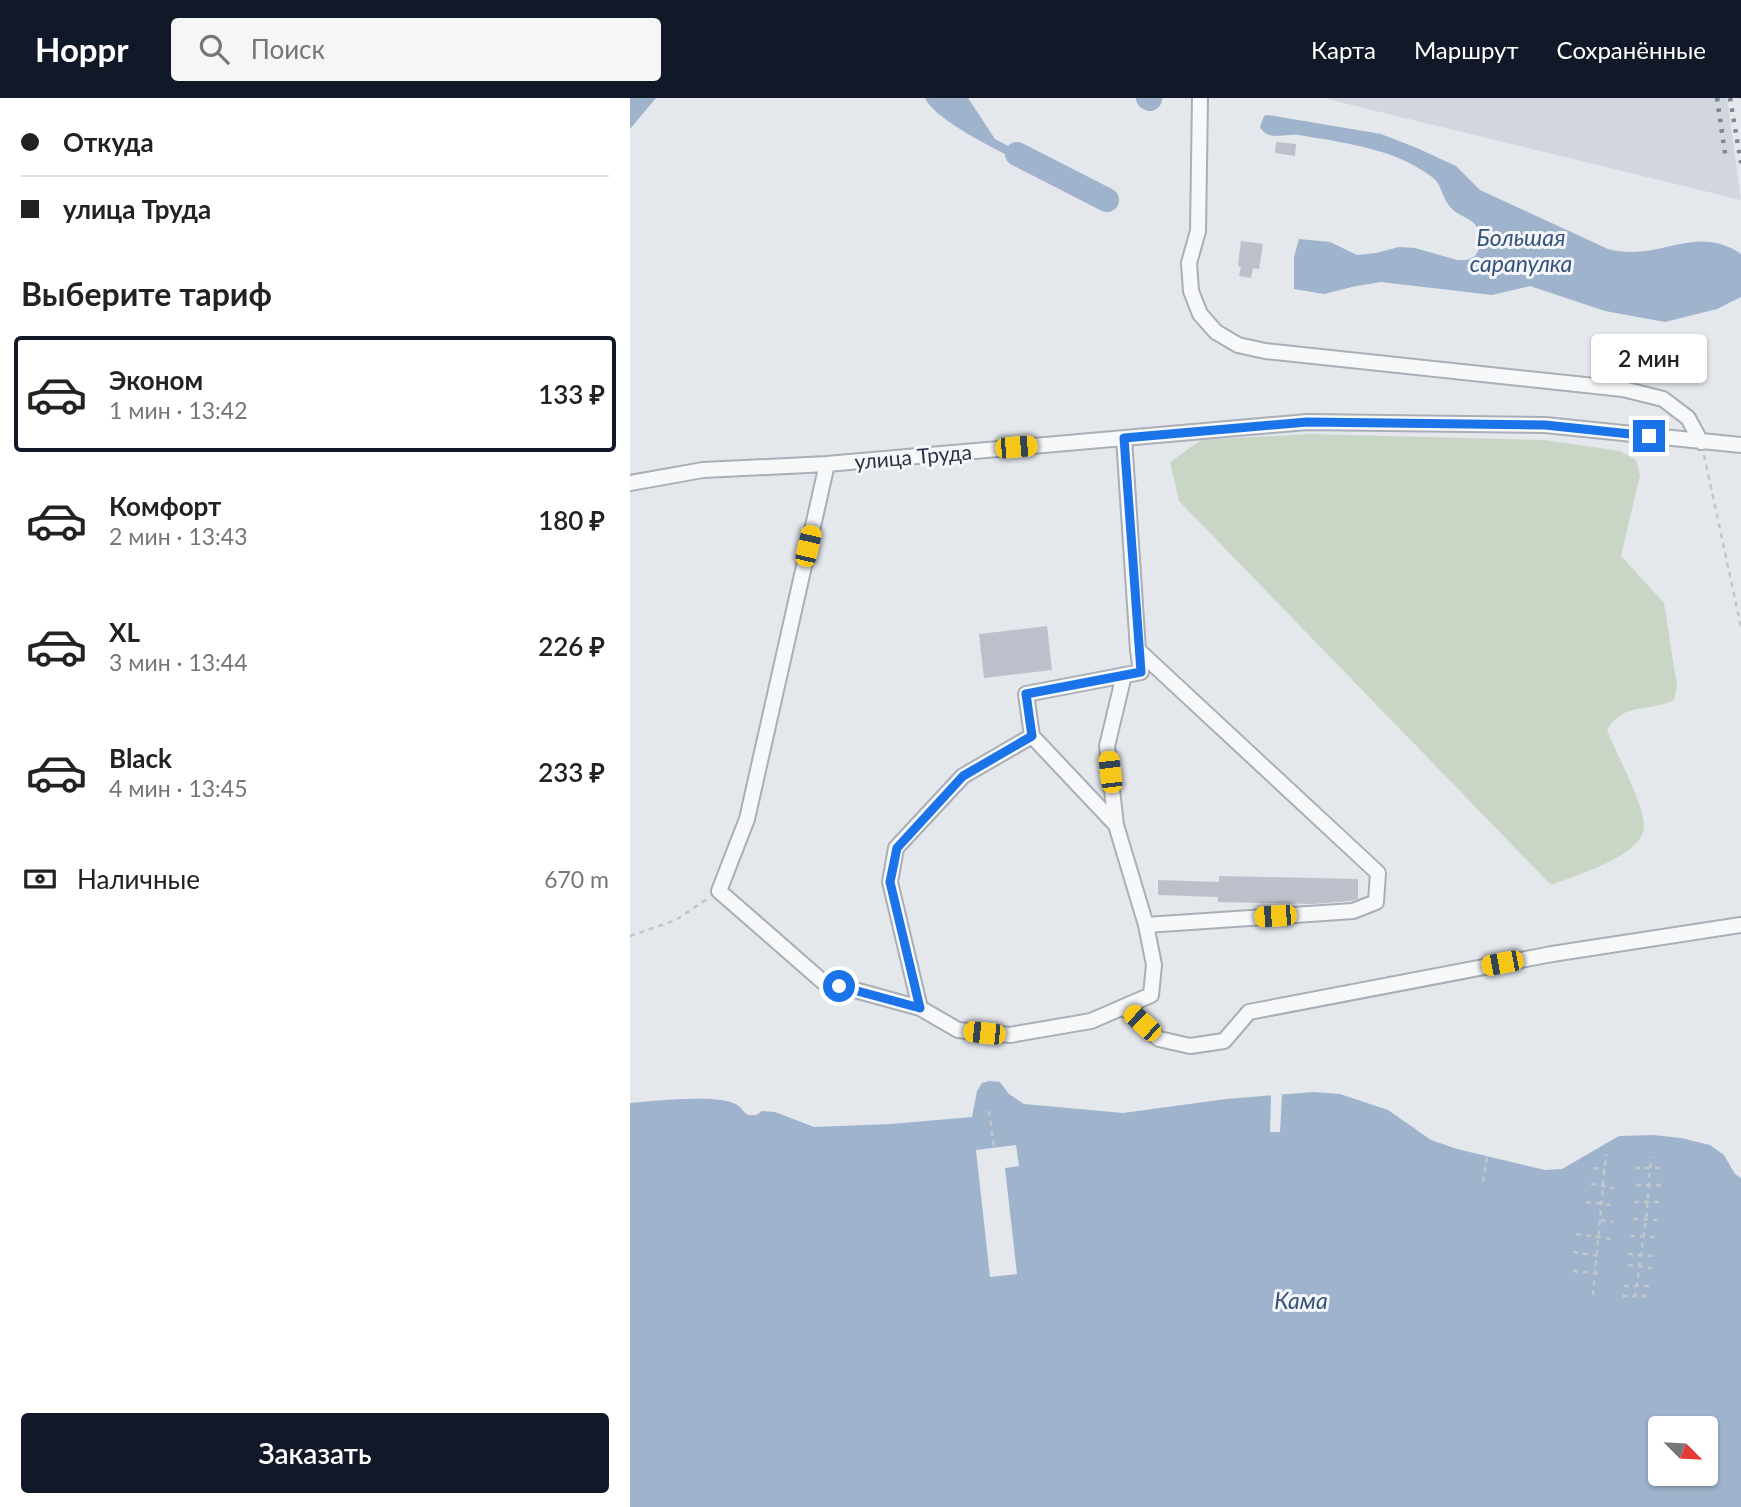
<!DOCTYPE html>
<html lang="ru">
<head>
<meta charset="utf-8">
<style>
  :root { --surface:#fff; --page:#f6f6f6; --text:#222; --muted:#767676; --line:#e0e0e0; --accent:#111827 }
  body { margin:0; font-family:Lato,sans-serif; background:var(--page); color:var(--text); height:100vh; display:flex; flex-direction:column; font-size:26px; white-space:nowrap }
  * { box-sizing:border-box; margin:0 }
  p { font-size:23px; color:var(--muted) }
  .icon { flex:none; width:38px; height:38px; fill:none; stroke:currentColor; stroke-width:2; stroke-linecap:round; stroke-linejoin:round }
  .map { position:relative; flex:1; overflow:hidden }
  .sheet { display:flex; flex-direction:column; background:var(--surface); width:630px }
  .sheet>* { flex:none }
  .banner { display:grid; align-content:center; height:154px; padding:0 21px; background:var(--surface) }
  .needle { width:46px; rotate:114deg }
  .controls { position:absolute; left:1018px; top:1318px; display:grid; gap:14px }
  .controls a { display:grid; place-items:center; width:70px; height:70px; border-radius:7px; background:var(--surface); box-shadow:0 2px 5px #0004; font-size:35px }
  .end { position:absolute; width:32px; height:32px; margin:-16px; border:9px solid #1a73e8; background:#fff; box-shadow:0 0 0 4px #fff }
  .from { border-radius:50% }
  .bubble { position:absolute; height:49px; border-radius:7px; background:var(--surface); box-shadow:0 2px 5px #0004; font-size:23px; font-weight:600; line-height:49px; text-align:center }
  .car { position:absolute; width:21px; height:42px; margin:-21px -10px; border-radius:9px; box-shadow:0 0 5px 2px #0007; background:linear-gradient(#f5c518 24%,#345 0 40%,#f5c518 0 76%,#345 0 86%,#f5c518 0) }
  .banner b { display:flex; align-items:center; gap:24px; height:66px; font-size:26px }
  .banner b+b { border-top:2px solid var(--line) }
  .banner i { width:18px; height:18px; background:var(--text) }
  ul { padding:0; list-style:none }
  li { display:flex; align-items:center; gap:21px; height:116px; margin:0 14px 10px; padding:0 7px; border:4px solid transparent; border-radius:7px }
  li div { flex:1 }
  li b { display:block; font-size:26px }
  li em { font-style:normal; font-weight:600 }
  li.current { border-color:var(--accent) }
  li>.icon { width:63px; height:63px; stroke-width:1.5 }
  h2 { padding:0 21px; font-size:32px; line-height:84px }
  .pay { display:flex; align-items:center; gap:18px; height:77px; padding:0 21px; font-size:26px }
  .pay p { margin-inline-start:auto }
  .action { display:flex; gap:14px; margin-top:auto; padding:14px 21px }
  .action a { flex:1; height:80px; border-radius:7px; background:var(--accent); color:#fff; font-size:28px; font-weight:600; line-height:80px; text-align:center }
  header { display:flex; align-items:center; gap:42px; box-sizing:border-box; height:98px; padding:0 35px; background:var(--accent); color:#fff }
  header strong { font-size:33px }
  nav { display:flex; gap:38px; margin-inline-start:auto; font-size:24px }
  .search { width:490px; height:63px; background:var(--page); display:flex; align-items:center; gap:18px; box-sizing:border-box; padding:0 24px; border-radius:7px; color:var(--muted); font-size:26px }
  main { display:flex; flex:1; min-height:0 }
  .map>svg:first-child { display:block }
  .built { fill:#d2d6de }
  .green { fill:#c9d6c5 }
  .water { fill:#9fb4cc; fill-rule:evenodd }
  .pier { fill:#e4e7ec }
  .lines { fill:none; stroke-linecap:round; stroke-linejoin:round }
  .river { stroke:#9fb4cc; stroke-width:24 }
  .building { fill:#bbc0ca }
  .minor-casing { stroke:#a9aeb7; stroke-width:18 }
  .path { stroke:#c2c5cb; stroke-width:2.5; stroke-dasharray:5 5; stroke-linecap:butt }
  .minor { stroke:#f7f8fa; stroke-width:14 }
  .rail { stroke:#7d8696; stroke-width:4.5; stroke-dasharray:3.5 7; stroke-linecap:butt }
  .route { stroke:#1a73e8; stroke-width:9 }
  .labels { text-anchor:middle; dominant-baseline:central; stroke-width:6; stroke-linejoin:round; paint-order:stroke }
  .street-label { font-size:21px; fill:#2b3445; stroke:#f4f6f9 }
  .water-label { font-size:23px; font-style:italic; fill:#34527a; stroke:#f4f6f9 }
</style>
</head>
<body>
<header>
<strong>Hoppr</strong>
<div class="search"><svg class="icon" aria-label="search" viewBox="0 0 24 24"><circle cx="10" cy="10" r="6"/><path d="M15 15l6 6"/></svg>Поиск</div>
<nav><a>Карта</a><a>Маршрут</a><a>Сохранённые</a></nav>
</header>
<main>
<section class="sheet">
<div class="banner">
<b><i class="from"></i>Откуда</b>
<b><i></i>улица Труда</b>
</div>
<h2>Выберите тариф</h2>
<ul>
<li class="current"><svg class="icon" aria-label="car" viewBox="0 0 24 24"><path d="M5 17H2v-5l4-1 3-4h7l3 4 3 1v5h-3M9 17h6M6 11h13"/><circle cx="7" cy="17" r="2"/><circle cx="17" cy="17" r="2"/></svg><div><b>Эконом</b><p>1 мин · 13:42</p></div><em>133 ₽</em></li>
<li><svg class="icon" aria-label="car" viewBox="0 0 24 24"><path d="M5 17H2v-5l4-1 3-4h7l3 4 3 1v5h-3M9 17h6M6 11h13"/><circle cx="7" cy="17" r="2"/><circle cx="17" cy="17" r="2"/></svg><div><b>Комфорт</b><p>2 мин · 13:43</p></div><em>180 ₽</em></li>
<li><svg class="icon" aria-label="car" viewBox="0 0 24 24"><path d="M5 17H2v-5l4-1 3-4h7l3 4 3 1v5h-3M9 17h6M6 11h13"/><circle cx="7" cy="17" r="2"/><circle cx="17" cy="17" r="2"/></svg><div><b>XL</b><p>3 мин · 13:44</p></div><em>226 ₽</em></li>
<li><svg class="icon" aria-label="car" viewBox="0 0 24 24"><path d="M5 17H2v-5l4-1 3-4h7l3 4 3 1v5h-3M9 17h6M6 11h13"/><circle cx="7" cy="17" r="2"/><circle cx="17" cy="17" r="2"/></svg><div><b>Black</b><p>4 мин · 13:45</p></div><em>233 ₽</em></li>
</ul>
<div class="pay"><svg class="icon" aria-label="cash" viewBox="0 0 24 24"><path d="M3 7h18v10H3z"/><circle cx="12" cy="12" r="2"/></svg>Наличные<p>670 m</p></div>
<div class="action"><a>Заказать</a></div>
</section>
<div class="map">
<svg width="1111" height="1409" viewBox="0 0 1111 1409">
  <rect width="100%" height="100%" fill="#e4e7ec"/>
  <path class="built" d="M697 0H1097L1111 102 705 3Z"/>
  <path class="green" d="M680 336 914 342 990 353 1006 362 1010 377 991 458 1034 505 1047 588 1044 602C1017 615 995 603 977 632 986 655 1015 708 1014 729 1013 758 944 778 921 787L549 403 540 364 571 342Z"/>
  <path class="water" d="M0 0H26L0 31Z
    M295 0H338L365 41 415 67V75C388 63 306 25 295 0Z
    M638 17 751 36 787 50 826 68 850 92 978 151C1029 165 1065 124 1111 156V199L1087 211 1035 224 975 213 900 188 862 197 751 184 726 188 694 196 664 191V159L669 141 700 144 727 157 746 155 769 149 785 150 827 162H837L845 158 853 144C846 114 830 124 818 106 811 96 812 87 802 79 764 50 714 45 669 37 655 35 638 44 630 29L634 18Z
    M359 983 370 984 379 996 394 1006 493 1015 596 1001 684 994 710 996 758 1012 801 1042 827 1051 915 1072 932 1071 989 1038 1023 1037 1051 1040 1080 1047 1094 1057 1105 1076 1111 1080V1409H0V1005C24 1003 85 996 106 1006 111 1009 113 1014 118 1017H126L132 1013 145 1014 184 1029 261 1026 342 1019 347 993 352 985ZM1031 1330H1076V1376H1031Z"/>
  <path class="pier" d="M641 997H652L650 1034H640Z
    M386 1047 389 1068 375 1070 387 1176 360 1179 346 1052Z"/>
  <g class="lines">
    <path class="river" d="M518 0 520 1
      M387 56 477 102"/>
  </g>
  <path class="building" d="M646 44 666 46 665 58 645 55Z
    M611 143 633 146 629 171 623 170 621 180 609 178 611 169 608 168Z
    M417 528 422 572 354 580 349 536Z
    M589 778 728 781V801L721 803 683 806 588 804V799L528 797V782L589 784Z"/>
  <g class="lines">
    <g class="minor-casing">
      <path id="minor" d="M570 0 568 133 559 165 561 193 570 216 586 234 608 247 635 253 993 291 1033 301 1058 320 1071 344
        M494 340 508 552 748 775 746 804 723 813 516 827 486 727 402 638 333 678 266 750 260 784 290 910 328 932 380 937 461 923 521 897 524 867 516 827
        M197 366 117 721 89 793 192 883 290 910
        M0 385 73 372 197 366 677 324 915 327 1111 347
        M402 638 396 596 511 574 508 552
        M486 727 477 648 494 577
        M494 909 529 941 560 948 594 943 619 914 922 856 1111 827"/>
    </g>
    <path class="path" d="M1111 0V1
      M1074 357 1111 529
      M0 838 46 822 77 801
      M359 1013 364 1050
      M963 1070 975 1072
      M1005 1070H1033
      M853 1084 857 1058
      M961 1086 984 1090
      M1006 1087H1033
      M956 1104 984 1107
      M1004 1104H1031
      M1003 1121 1028 1122
      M971 1122 983 1124
      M946 1136 982 1141
      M1000 1138 1025 1139
      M943 1154 967 1158
      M998 1156 1023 1158
      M998 1167 1022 1170
      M943 1173 973 1176
      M994 1188H1021
      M963 1197 976 1056
      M992 1198H1019
      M1005 1199 1016 1122 1021 1059"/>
    <use href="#minor" class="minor"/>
    <path class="rail" d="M1087 0 1096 62
      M1100 0 1111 65"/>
  </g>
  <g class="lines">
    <path class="route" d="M209 888 290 910 260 784 267 750 333 678 402 638 396 596 511 574 494 340 677 324 915 327 1019 338"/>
  </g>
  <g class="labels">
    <g class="street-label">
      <text transform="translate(283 358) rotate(-5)">улица Труда</text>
    </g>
    <g class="water-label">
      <text x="891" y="139">Большая<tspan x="891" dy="26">сарапулка</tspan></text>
      <text x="671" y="1202">Кама</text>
    </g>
  </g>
</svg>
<div class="controls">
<a><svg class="needle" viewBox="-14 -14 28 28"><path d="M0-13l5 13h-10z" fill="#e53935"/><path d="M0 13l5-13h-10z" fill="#767676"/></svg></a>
</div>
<i class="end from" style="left:209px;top:888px"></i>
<i class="end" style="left:1019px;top:338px"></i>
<div class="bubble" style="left:961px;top:236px;width:116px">2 мин</div>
<i class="car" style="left:386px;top:349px;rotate:85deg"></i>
<i class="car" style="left:178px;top:448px;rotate:13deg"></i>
<i class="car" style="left:480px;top:674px;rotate:353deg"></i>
<i class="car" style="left:645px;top:818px;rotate:266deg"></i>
<i class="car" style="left:872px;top:865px;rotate:259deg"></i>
<i class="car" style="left:512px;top:925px;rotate:313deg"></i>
<i class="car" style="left:354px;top:935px;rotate:276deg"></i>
</div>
</main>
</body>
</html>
